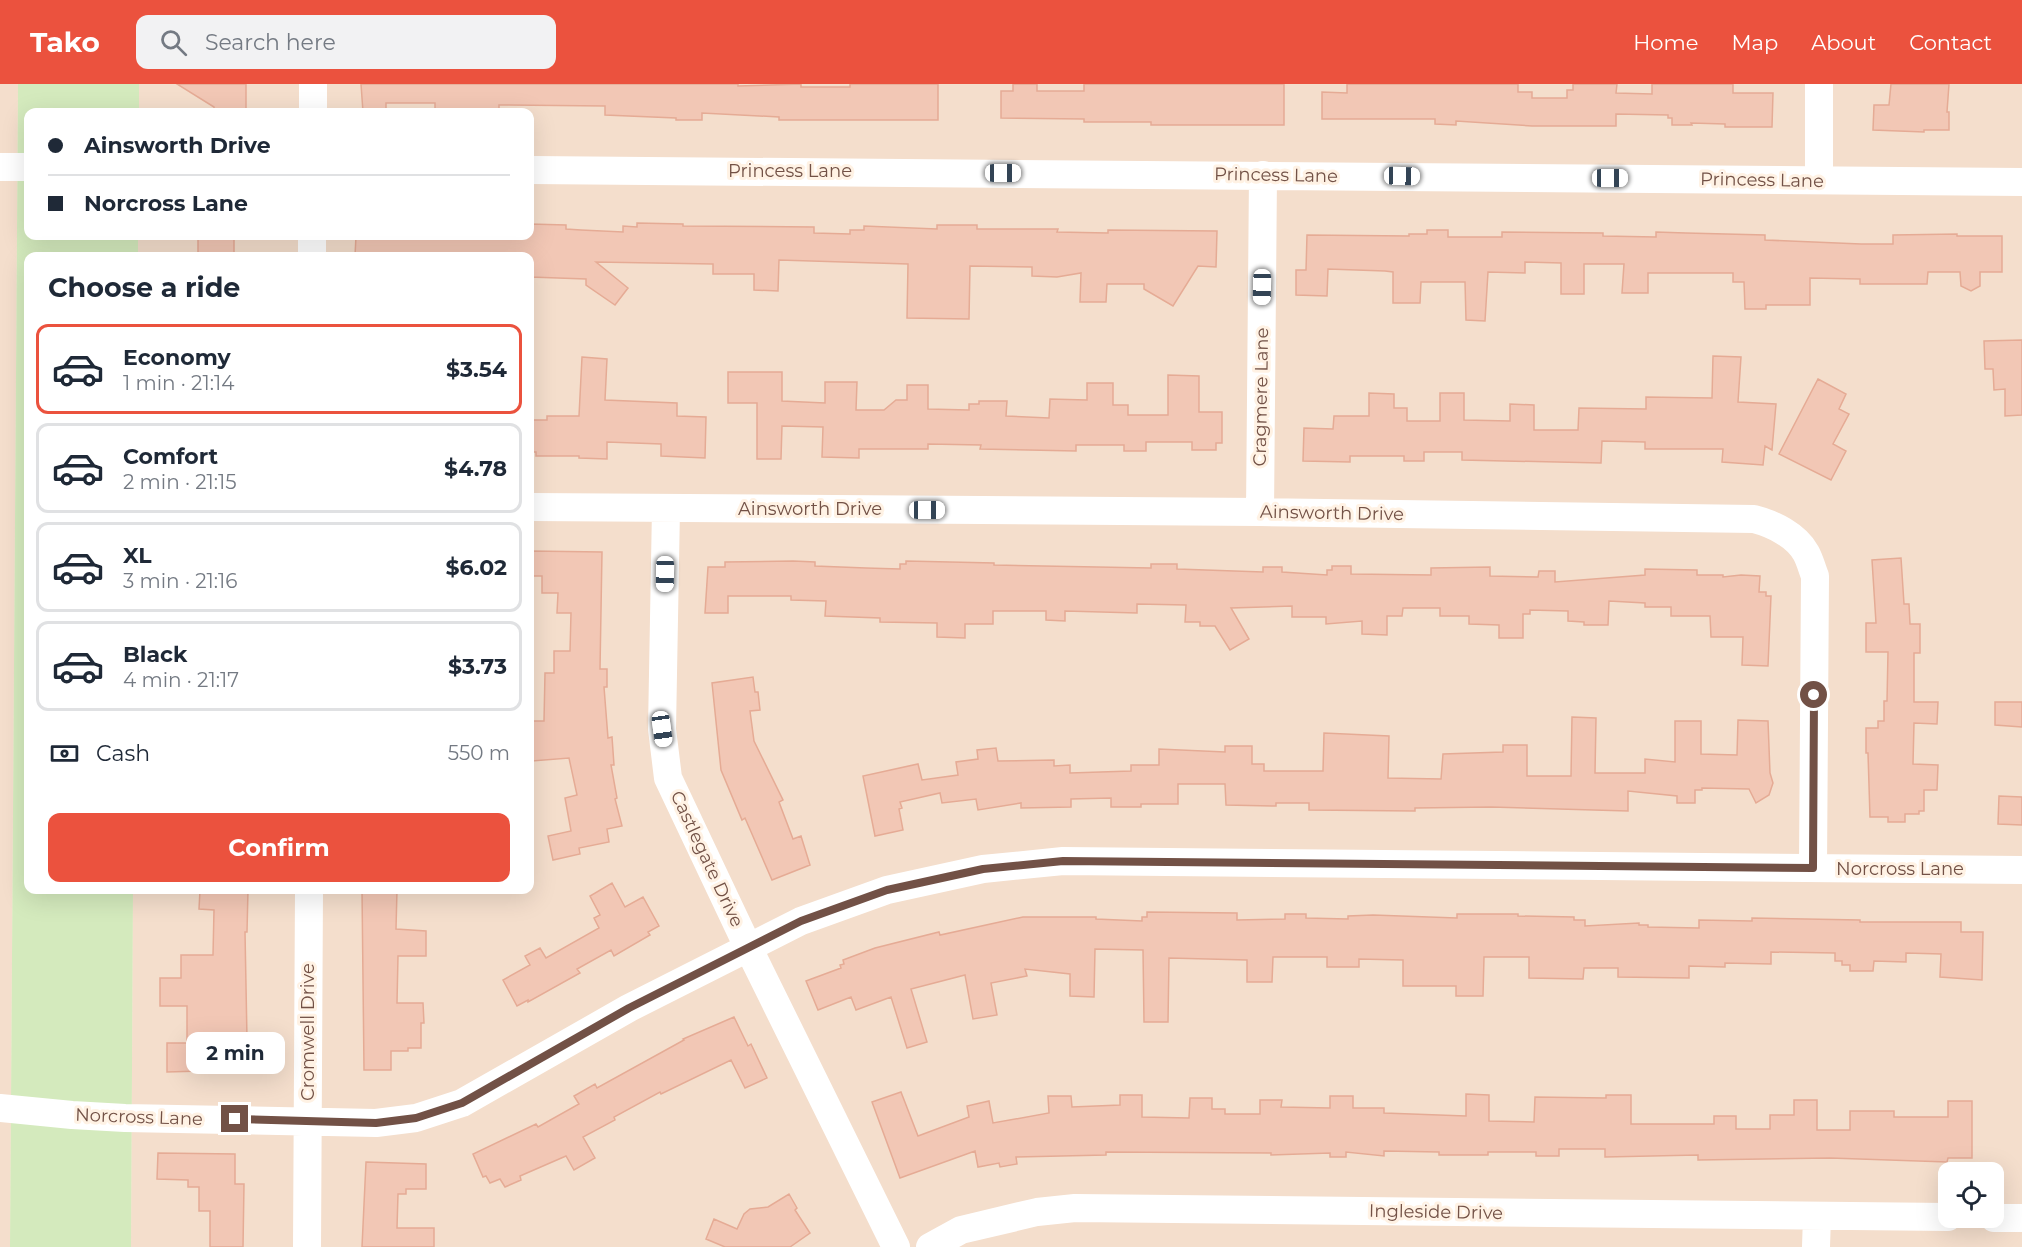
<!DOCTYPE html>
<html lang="en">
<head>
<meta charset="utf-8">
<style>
  :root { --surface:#fff; --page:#f2f2f3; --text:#1f2937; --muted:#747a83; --line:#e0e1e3; --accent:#eb523e }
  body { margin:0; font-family:Montserrat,sans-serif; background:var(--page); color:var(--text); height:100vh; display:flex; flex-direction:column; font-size:22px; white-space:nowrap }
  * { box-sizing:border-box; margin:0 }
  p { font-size:20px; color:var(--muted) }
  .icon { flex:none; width:33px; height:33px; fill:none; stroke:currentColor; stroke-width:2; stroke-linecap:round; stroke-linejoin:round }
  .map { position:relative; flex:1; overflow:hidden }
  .side { position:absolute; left:24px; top:168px; width:510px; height:642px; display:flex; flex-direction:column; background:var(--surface); border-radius:12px; box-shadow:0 6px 24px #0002 }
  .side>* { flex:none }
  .top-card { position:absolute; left:24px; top:24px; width:510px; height:132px; border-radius:12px; box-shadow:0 6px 24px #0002; display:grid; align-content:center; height:132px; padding:0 24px; background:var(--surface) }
  .buttons { position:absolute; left:1938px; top:1078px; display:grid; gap:12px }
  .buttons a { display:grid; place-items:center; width:66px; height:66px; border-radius:12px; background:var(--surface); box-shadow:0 6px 24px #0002; font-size:30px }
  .end { position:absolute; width:27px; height:27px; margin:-14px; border:8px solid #725146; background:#fff; box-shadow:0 0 0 3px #fff }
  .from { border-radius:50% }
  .bubble { position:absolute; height:42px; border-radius:12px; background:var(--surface); box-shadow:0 6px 24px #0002; font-size:20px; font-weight:700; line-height:42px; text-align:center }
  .car { position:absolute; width:18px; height:36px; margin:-18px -9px; border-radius:8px; box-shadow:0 0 4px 2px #0007; background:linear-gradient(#fff 24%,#345 0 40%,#fff 0 76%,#345 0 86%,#fff 0) }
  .top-card b { display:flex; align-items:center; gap:21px; height:57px; font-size:22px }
  .top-card b+b { border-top:2px solid var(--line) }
  .top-card i { width:15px; height:15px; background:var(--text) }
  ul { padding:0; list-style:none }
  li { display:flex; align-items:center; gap:18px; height:90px; margin:0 12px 9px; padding:0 12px; border:3px solid var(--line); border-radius:12px }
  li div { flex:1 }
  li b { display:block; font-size:22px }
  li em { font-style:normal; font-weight:700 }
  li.on { border-color:var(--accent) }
  li>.icon { width:54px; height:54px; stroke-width:1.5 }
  h2 { padding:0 24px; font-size:27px; line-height:72px }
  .pay { display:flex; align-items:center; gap:15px; height:66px; padding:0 24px; font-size:22px }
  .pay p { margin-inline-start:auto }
  .button { display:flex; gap:12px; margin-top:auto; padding:12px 24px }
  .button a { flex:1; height:69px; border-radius:12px; background:var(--accent); color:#fff; font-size:24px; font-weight:700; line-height:69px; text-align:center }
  header { display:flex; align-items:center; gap:36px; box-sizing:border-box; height:84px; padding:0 30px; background:var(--accent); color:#fff }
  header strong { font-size:28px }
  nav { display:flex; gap:33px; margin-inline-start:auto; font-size:21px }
  .search { width:420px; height:54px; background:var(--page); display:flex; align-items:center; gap:15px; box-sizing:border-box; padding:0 21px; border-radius:12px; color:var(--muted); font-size:22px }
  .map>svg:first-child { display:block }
  .residential { fill:#f4decc; fill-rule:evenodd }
  .green { fill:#d4eabd }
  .building { fill:#f2c7b5; stroke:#e5ab95; stroke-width:1.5 }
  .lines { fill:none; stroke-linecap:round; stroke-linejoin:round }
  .minor { stroke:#fff; stroke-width:28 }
  .route { stroke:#725146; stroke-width:8 }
  .labels { text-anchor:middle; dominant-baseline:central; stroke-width:6; stroke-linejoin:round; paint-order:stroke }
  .street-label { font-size:18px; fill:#725146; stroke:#fff2e4 }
</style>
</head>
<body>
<header>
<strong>Tako</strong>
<div class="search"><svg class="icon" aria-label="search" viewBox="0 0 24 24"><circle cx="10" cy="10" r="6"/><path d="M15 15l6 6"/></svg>Search here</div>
<nav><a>Home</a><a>Map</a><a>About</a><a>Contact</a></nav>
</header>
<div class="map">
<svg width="2022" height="1163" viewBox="0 0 2022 1163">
  <rect width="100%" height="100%" fill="#fdeddd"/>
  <path class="residential" d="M0 0H18L10 1163H0Z
    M139 0H2022V1163H131L133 806H530V172H138V152H530V28H139ZM1948 1089H1994V1134H1948Z"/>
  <path class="green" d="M18 0H139V28H28V152H138V172H28V806H133L131 1163H10Z"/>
  <path class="building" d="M177 0H246V28H214V23Z
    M361 0H738V2L801 0V3H850V0H938V36H779V33L702 29V36H676V34L605 31V22L499 21V27L435 26V19H386V28H363Z
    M1013 0H1037V7H1084V0H1284V41H1151V38H1084V35L1001 34V7H1013Z
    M1347 0H1518V8H1532V14H1567V6H1573V0H1617L1616 9 1652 10V0H1733V9H1773L1772 43H1725V40L1691 39 1692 41H1672V34H1668V31L1616 30V42H1532L1456 37V41L1435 40V35H1322V8L1347 9Z
    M1891 0H1949L1947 28H1949V46H1924V48L1873 46 1874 21H1889Z
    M637 139 683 140V142L814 143V149L850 150V146H864V142L937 145V141H977V145H1058L1057 148 1108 149V146L1217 147 1216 183 1198 182 1173 222 1144 205V200H1107L1106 218H1080L1081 189 1057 193 1032 192V183L970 182 969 235 907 234 908 180 779 176 778 207 754 206V190H713V180L596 178 628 204 615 221 586 201V195L530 193V172H355L356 152H530V140L566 141V145L581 146 623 148V142L637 143Z
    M1427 146H1448V153H1502V148L1603 149V152L1656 153V148L1686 149 1765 151V156L1861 160H1893V151L1957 150V152H2002V188H1980V202L1971 207 1961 202 1960 188H1928L1927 200H1860V195L1810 194V221H1766V225H1745L1744 198H1733V189H1648V209H1622L1624 180H1584V210H1561V179L1525 178V189L1488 188 1485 237 1466 236 1465 198H1421L1420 219H1393V188L1385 187 1328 185 1327 212 1296 211V186H1306L1307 151 1409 152V150H1427Z
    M198 152H234V172H198Z
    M2022 256V331L2005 332V305L1994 306 1993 285H1985L1984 257Z
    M1713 272 1741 273 1738 318 1776 320 1772 366 1765 362 1763 381 1722 378 1723 365H1645V358L1602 357 1601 379 1462 376V368H1424V377H1404V372H1350V378L1303 377 1304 344 1333 345 1334 332H1369V309L1394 310V324H1407V337H1440V309H1464V336L1510 337V320L1534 321V346H1578L1579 324 1646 325V313L1712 314Z
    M582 273 607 275 605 316 677 319V332L706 333 705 374 661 372V360L607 358V375L579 374V372H536V368H530V336H547V332H579Z
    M728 288H782V317L825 319V298H857L856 326H884L896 316H907V301H928V325L969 326V320H979V317H1007L1006 332 1049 334 1050 315 1087 316V299H1113V321H1128V331H1168V291L1199 292V328H1222V359H1216V366H1192V358H1146V367H1124V361H1076V367L980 365 981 361 928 360V365H859V374L822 373 823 343 782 342 781 375H757V319H728Z
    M1818 295 1846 310 1839 325 1849 330 1833 360 1846 367 1831 396 1779 370Z
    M530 467 602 468 600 585H607V603H604L608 654 612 653 614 681H611L617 714 615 715 622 742 607 745 609 758 579 764 580 770 553 776 548 752 571 747 565 714 577 711 569 674 532 677 530 637H544L545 589H554V567H570L571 529H557L558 509H542V492H530Z
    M1901 474 1904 520H1909L1910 540H1920V569H1914V618H1938L1937 640 1914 639 1913 680 1938 681 1937 706H1924V727H1919V730H1905V738H1888V733H1870L1868 669H1866V644H1878V637H1884V617H1887L1888 568H1866V539H1876L1872 476Z
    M793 477 815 478V482L866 484 900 485V480H906V477L994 479V481L1151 484V480H1177V485L1263 488V483H1282V488L1327 491V486H1332V482H1351V490L1431 491V484L1490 483V492L1538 493 1539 487H1555V498L1645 491V485L1697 486V491H1723V493L1741 491 1760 492 1759 508H1766V512H1771L1768 582 1742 581 1743 553H1711L1710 532H1671V523H1645V519L1609 517 1608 541H1584V538L1568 537V527L1530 526V530H1523V554H1499V541L1469 540V532H1440V524H1403L1402 532H1387V551L1362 550V537L1326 540V533H1292V522L1231 524 1249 555 1230 566 1215 542H1200V538H1185L1186 521 1137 520V529L1065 527V537L1046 536V527H993V540H965V554L937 553V539L880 538V534L825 532 826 517 791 516V512H728V529H705L708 483H725V478Z
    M753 593 755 608H758L760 626 750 627 754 657 783 716 779 718 793 755 801 752 810 781 772 796 745 734 742 736 721 686 712 599Z
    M1995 618H2022V643L1995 641Z
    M1572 633 1596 634 1595 689H1645V675L1675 678V637H1701V670L1737 671 1738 636 1768 637 1770 689 1773 699 1769 711 1756 719 1749 705 1702 704V706H1695V719H1677V712L1628 707V727L1491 723 1415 724V727L1309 726V719H1276V722L1226 721 1225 700H1178V720H1141V723H1111V714L1071 715V723L1021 724V719L978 726 976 715 942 719 940 709 900 718 902 724 899 725 903 746 875 752 863 692 918 680 922 696 958 691 956 678 978 675 977 666 996 664 998 677 1054 676V682L1070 681V689L1131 687V681H1159V665L1225 668V662H1252V680H1264V687H1323L1324 649 1389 652 1388 694 1441 695 1443 670 1503 668V661H1527V692H1571Z
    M1999 712 2022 713V741L1998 740Z
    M612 799 625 823 643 813 659 842 648 848 650 851 614 872 611 866 577 885 580 889 528 918V916L517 922 503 896 530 881 525 872 540 864 546 874 599 844 594 834 600 831 590 812Z
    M200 806H248L247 848H245L247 955H242V961H235V986L167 988V959H187V922H160V894H181V871H213L214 826 199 825Z
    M362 806H397L396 845 426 847V872H398L397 919H423L424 939H421V964H408V967H391V986H364Z
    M1147 828 1237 829V836L1285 835V830H1306V834L1348 835V832L1373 831 1457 834V830H1518V832L1574 833V836H1585V842L1639 839V841H1648V843L1699 844V836L1752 837V834L1860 836V838H1961V848H1983L1982 896 1940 893 1941 870 1906 869V878L1874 877 1873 887H1850V881H1842V877H1835V869L1771 868V880L1725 879V883L1689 882V894L1618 893V884H1584L1583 895 1529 894V873H1484L1483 912H1456V902H1403V876L1359 875V883H1327V873H1273L1272 898H1247V876L1169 874 1168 938H1144L1143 866 1095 865 1094 913 1070 912V890L1025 885 1027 892 991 899 997 931 973 935 965 891 911 905 927 958 907 964 891 913 856 926 851 913 818 926 806 897 841 884 840 881 844 880 843 876 875 864 939 848 940 851 1023 833H1096V835L1142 837V833H1147Z
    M734 933 748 962 751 960 767 994 745 1004 731 976 661 1010 660 1008 614 1033 615 1036 583 1053 595 1074 574 1086 566 1072 520 1092 521 1096 505 1103 500 1095 490 1099 486 1092 483 1093 473 1070 536 1040 538 1043 579 1020 574 1012 595 1000 597 1004 684 956 683 955Z
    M901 1008 918 1052 969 1033 967 1022 989 1017 993 1039 1049 1029 1048 1012H1071L1072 1023 1120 1021V1011H1142V1033L1189 1034 1190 1014H1212V1025H1225V1030H1260V1016H1282L1281 1023 1330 1024V1012H1353V1024H1384V1029L1466 1032V1010L1489 1011V1037L1534 1038 1535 1013 1606 1014V1011H1631V1040H1714V1032H1736V1045H1770V1031H1794V1016H1817V1046H1850V1027H1894V1033H1948V1017H1972V1074H1948L1947 1078 1830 1074 1698 1076V1071L1605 1073V1065H1559V1072H1536V1068H1488V1071H1439V1068L1384 1067V1072L1346 1068V1073H1330V1069L1271 1071V1069L1106 1068V1071L1016 1073 1017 1080 1000 1083 999 1079 978 1083 975 1067 900 1094 872 1018Z
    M158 1069 235 1070V1100H244L243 1163H210V1127H199V1103H188V1096L157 1095Z
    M366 1078 426 1080V1105H406V1110H398L397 1144H434V1163H362Z
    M789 1110 797 1124 795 1126 810 1149 790 1163H725L706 1155 714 1135 737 1145 744 1130 750 1125 768 1123Z"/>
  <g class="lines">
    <path class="minor" d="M1819 0V96
      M313 28V0
      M0 83H28
      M530 86 2022 98
      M312 172V152
      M530 423 1260 428 1754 435C1773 440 1796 451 1806 469 1810 476 1812 485 1815 492L1813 784
      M666 424 662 645 668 694 748 863 896 1163
      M1260 428 1263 91
      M0 1024 72 1031 125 1034 376 1039 416 1034 462 1019 629 924 801 837 887 806 983 785 1063 777 2022 786
      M1994 1134H2022
      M307 1163 309 806
      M930 1163 961 1146 1037 1128 1075 1124 1948 1133
      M1816 1163 1817 1132"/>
  </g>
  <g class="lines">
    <path class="route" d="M235 1035 376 1039 416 1034 462 1019 629 924 801 837 887 806 983 785 1063 777 1813 784 1814 611"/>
  </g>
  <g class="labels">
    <g class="street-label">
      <text x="790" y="87">Princess Lane</text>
      <text transform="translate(1276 91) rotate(1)">Princess Lane</text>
      <text transform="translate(1762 96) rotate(1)">Princess Lane</text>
      <text transform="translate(1261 313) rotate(-89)">Cragmere Lane</text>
      <text x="810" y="425">Ainsworth Drive</text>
      <text transform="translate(1332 429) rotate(1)">Ainsworth Drive</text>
      <text transform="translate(707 775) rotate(65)">Castlegate Drive</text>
      <text x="1900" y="785">Norcross Lane</text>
      <text transform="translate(308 948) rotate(-90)">Cromwell Drive</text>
      <text transform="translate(139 1033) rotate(2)">Norcross Lane</text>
      <text transform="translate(1436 1128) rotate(1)">Ingleside Drive</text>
    </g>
  </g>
</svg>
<div class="buttons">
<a><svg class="icon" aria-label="locate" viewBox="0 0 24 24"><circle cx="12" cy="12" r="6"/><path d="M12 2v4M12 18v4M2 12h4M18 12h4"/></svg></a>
</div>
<i class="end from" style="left:1814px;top:611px"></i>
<i class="end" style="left:235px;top:1035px"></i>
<div class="bubble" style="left:186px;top:948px;width:99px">2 min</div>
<i class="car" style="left:1003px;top:89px;rotate:90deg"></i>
<i class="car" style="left:1402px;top:92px;rotate:91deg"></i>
<i class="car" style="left:1610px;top:94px;rotate:90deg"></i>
<i class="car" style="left:1262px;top:203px;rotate:181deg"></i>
<i class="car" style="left:927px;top:426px;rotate:90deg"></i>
<i class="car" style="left:665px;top:490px;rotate:181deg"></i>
<i class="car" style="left:662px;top:645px;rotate:172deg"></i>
<div class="top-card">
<b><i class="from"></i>Ainsworth Drive</b>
<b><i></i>Norcross Lane</b>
</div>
<section class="side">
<h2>Choose a ride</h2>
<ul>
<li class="on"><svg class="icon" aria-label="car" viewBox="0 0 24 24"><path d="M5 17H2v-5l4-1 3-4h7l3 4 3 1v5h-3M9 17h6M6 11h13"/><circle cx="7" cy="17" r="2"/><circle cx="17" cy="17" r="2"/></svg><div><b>Economy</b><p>1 min · 21:14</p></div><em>$3.54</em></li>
<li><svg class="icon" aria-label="car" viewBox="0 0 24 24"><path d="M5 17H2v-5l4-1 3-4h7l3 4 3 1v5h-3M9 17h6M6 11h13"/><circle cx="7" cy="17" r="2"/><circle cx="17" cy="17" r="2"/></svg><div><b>Comfort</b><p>2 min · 21:15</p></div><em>$4.78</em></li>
<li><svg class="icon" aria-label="car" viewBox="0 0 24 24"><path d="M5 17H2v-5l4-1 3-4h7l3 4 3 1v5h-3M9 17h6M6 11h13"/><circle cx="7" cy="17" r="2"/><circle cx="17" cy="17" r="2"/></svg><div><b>XL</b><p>3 min · 21:16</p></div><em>$6.02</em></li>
<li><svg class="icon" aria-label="car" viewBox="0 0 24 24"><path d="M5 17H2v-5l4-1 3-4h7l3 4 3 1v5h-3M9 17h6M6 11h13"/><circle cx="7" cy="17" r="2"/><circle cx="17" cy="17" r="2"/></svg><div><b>Black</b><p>4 min · 21:17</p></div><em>$3.73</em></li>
</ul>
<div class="pay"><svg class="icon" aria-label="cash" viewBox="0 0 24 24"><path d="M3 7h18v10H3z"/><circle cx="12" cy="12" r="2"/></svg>Cash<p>550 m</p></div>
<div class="button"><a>Confirm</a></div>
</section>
</div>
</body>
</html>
